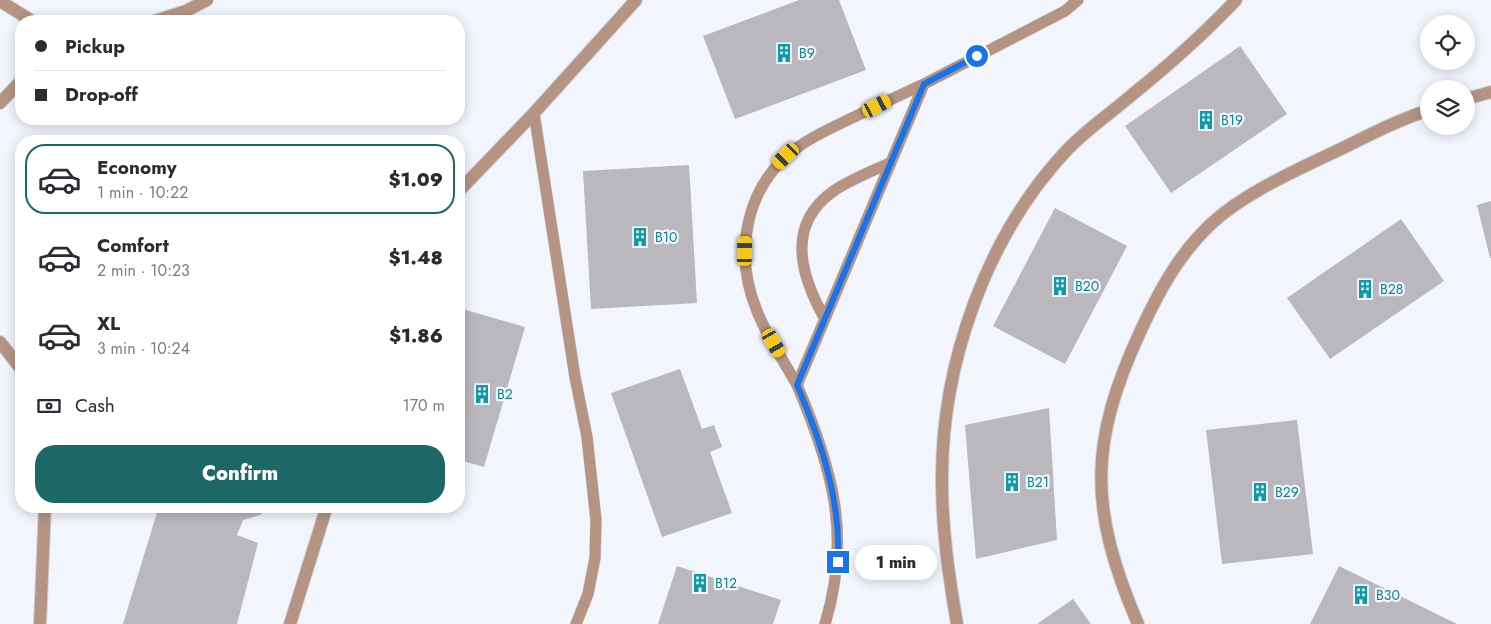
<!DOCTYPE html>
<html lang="en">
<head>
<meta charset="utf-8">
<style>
  :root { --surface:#fff; --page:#f2f2f3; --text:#2b2b33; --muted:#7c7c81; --line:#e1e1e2; --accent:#1c6866 }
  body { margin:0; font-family:Jost,sans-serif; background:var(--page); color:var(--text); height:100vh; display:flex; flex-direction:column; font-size:19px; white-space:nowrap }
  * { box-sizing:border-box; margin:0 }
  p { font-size:16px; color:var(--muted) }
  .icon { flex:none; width:28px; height:28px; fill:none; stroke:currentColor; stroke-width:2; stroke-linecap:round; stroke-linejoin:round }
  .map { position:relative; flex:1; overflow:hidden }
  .details { position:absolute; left:15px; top:135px; width:450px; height:378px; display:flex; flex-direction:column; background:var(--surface); border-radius:20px; box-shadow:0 2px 12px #0003 }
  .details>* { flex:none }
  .guide { position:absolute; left:15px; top:15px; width:450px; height:110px; border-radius:20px; box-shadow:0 2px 12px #0003; display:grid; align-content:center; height:110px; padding:0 20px; background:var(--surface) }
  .controls { position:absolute; left:1420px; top:15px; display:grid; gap:10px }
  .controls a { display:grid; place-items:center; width:55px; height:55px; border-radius:50%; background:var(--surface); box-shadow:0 2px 12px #0003; font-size:25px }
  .end { position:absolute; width:22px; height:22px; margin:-11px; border:6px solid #1a73e8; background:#fff; box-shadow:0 0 0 2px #fff }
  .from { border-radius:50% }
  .bubble { position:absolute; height:35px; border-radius:18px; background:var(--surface); box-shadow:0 2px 12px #0003; font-size:16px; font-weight:800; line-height:35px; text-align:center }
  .car { position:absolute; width:15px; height:30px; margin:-15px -8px; border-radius:6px; box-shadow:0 0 4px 1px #0007; background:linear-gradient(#f5c518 24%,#345 0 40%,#f5c518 0 76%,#345 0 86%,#f5c518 0) }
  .guide b { display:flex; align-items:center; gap:18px; height:48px; font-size:19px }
  .guide b+b { border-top:1px solid var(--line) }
  .guide i { width:12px; height:12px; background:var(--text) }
  ul { padding:9px 0 0; list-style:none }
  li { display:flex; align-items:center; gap:15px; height:70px; margin:0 10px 8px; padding:0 10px; border:2px solid transparent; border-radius:20px }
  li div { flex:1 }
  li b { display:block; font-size:19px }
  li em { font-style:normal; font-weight:800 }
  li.selected { border-color:var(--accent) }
  li>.icon { width:45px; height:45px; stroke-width:1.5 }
  .pay { display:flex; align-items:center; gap:12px; height:55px; padding:0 20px; font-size:19px }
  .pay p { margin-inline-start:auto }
  .primary-button { display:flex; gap:10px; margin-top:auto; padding:10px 20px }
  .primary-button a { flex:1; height:58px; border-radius:20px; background:var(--accent); color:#fff; font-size:20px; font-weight:800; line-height:58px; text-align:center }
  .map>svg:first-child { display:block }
  .building { fill:#bab7bd }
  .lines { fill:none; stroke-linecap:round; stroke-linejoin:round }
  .lane-casing { stroke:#ced1d7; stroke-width:12 }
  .street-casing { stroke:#ced1d7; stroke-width:14 }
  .lane { stroke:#b59484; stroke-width:11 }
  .street { stroke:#b59484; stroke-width:12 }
  .route { stroke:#1a73e8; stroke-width:6 }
  .labels { text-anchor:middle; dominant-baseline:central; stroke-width:4.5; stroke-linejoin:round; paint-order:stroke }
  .culture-label { font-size:14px; fill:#0d838f; stroke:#f2f5fc; text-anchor:start }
</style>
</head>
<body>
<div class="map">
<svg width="1491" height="624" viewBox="0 0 1491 624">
  <rect width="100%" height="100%" fill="#f2f5fc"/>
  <path class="building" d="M799 0H839L866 70 735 119 703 36Z
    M1240 46 1287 114 1171 193 1125 126Z
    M689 165 697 303 591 309 583 171Z
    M1491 201V258H1490L1477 205Z
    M1055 208 1127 246 1065 364 993 326Z
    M1401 219 1444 281 1330 359 1287 298Z
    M459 308 525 327 484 467 459 460Z
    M680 369 702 429 714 425 722 447 710 452 732 513 662 537 611 393Z
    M1049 408 1057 540 976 559 965 425Z
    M1297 420 1313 554 1222 564 1206 430Z
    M159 506H274L260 515 243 520 237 535 258 543 237 624H123Z
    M677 566 781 600 773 624H658Z
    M1339 566 1457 624H1310Z
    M1073 599 1091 624H1037Z"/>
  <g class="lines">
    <g class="lane-casing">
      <path id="lane" d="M534 113 575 377 587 437 596 520 595 558 588 594 576 624
        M825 319C800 275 785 224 835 190 852 179 872 171 890 163
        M797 385C784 361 767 337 757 311 733 253 745 185 798 147 816 134 838 125 858 115 880 105 902 94 924 84
        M825 624C852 536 832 467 797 385L924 84 1065 11 1078 0"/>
    </g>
    <g class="street-casing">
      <path id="street" d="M0 1 32 21
        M155 21 186 11 207 0
        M1466 99 1491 92
        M0 103 21 81
        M459 191 534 113 636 0
        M0 342 21 369
        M40 624 45 506
        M290 624 327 506
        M957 624C949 577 942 530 942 482 941 365 986 236 1067 150 1087 129 1111 113 1133 94 1169 65 1204 34 1236 0
        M1138 624C1089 509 1088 444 1141 330 1159 291 1179 254 1211 224 1246 191 1306 166 1349 145 1375 132 1401 119 1429 110"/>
    </g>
    <use href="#lane" class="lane"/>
    <use href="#street" class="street"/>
  </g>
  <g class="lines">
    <path class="route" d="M838 562C841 500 821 441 797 385L924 84 977 56"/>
  </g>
  <defs>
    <g id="building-bare" transform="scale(1.5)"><path d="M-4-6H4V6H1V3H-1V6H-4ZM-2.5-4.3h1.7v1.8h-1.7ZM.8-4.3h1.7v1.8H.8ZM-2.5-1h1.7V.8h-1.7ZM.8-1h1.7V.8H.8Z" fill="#0f9aa8" stroke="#f2f5fc" stroke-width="2.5" paint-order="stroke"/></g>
  </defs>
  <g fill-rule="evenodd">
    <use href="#building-bare" x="784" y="53"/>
    <use href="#building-bare" x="1206" y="120"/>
    <use href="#building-bare" x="640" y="237"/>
    <use href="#building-bare" x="1060" y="286"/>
    <use href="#building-bare" x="1365" y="289"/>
    <use href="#building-bare" x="482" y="394"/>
    <use href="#building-bare" x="1012" y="482"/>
    <use href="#building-bare" x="1260" y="492"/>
    <use href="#building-bare" x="700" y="583"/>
    <use href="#building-bare" x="1361" y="595"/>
  </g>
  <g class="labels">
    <g class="culture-label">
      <text x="799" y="53">B9</text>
      <text x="1221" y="120">B19</text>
      <text x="655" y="237">B10</text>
      <text x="1075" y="286">B20</text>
      <text x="1380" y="289">B28</text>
      <text x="497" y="394">B2</text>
      <text x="1027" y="482">B21</text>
      <text x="1275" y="492">B29</text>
      <text x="715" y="583">B12</text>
      <text x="1376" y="595">B30</text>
    </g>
  </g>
</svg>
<div class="controls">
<a><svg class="icon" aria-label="locate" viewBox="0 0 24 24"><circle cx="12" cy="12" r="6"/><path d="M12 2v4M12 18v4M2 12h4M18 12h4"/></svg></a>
<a><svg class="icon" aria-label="layers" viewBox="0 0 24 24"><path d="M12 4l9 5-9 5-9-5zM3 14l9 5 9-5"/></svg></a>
</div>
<i class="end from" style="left:977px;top:56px"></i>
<i class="end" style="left:838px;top:562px"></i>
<div class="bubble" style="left:855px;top:545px;width:82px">1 min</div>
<i class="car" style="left:877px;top:106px;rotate:63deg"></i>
<i class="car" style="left:786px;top:156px;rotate:226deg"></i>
<i class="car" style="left:745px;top:251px;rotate:1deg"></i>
<i class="car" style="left:774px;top:343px;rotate:150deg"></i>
<div class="guide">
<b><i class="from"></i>Pickup</b>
<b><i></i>Drop-off</b>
</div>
<section class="details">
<ul>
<li class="selected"><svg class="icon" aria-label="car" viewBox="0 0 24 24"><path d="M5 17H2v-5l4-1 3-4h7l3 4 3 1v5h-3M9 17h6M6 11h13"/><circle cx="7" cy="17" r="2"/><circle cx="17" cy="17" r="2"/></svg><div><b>Economy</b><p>1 min · 10:22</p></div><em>$1.09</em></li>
<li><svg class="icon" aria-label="car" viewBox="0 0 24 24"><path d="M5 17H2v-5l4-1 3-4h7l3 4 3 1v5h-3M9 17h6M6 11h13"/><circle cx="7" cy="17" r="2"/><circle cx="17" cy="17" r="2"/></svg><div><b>Comfort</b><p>2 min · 10:23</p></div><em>$1.48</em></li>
<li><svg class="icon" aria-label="car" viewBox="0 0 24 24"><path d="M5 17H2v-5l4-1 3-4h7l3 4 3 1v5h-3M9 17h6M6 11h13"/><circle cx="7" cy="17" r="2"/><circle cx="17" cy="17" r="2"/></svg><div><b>XL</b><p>3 min · 10:24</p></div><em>$1.86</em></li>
</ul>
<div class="pay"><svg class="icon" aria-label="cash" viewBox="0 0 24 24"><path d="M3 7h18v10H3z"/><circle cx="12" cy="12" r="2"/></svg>Cash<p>170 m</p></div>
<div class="primary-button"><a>Confirm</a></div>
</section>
</div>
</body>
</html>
